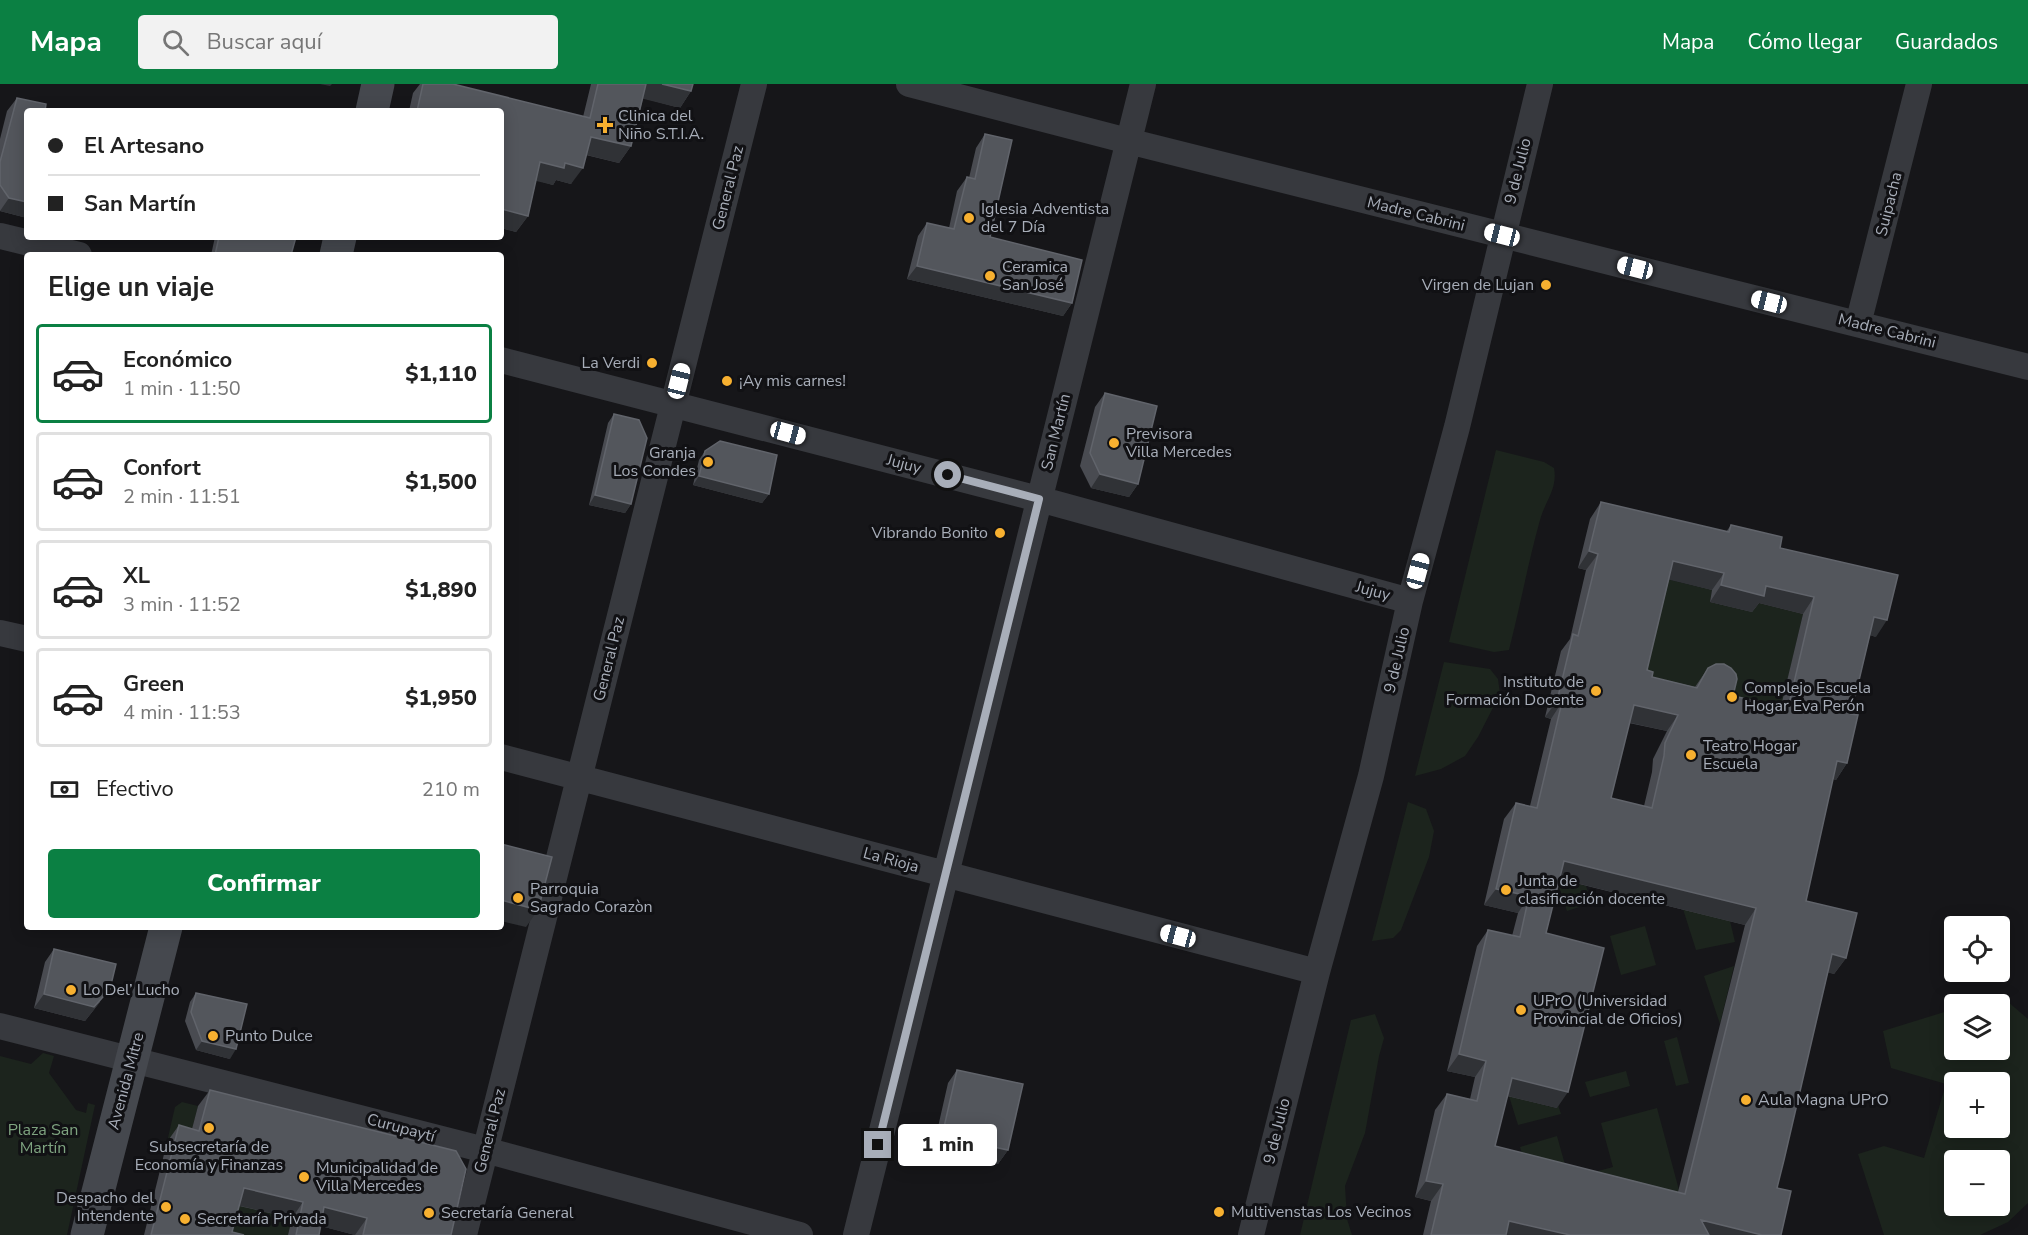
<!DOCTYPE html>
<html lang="es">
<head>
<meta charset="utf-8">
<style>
  :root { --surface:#fff; --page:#f2f2f2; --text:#222; --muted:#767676; --line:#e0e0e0; --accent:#0b8043 }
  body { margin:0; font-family:"Nunito Sans",sans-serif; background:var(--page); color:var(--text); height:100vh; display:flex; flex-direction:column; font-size:22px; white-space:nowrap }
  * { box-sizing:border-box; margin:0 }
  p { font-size:20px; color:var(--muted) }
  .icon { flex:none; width:33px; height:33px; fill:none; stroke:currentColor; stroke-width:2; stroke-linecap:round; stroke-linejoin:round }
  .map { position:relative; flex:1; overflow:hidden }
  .side { position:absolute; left:24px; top:168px; width:480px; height:678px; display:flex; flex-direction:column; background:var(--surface); border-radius:6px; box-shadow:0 3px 15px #0003 }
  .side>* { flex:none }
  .hud { position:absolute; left:24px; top:24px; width:480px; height:132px; border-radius:6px; box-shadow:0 3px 15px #0003; display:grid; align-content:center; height:132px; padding:0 24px; background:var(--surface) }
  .controls { position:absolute; left:1944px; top:832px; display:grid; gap:12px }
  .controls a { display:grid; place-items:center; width:66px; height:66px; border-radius:6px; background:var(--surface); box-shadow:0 3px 15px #0003; font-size:30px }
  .end { position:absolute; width:27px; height:27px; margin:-14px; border:8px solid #a8aeb9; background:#111; box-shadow:0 0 0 3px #111 }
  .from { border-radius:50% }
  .bubble { position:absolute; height:42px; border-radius:6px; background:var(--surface); box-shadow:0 3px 15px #0003; font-size:20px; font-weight:800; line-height:42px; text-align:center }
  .car { position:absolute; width:18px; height:36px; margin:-18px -9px; border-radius:8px; box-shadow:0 0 4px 2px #0007; background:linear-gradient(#fff 24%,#345 0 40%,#fff 0 76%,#345 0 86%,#fff 0) }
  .hud b { display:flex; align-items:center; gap:21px; height:57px; font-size:22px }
  .hud b+b { border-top:2px solid var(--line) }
  .hud i { width:15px; height:15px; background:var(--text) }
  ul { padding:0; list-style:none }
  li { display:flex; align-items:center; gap:18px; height:99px; margin:0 12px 9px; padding:0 12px; border:3px solid var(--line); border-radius:6px }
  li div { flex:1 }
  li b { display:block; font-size:22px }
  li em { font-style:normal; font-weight:800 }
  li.on { border-color:var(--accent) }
  li>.icon { width:54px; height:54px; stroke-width:1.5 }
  h2 { padding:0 24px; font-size:27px; line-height:72px }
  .pay { display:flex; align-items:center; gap:15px; height:66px; padding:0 24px; font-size:22px }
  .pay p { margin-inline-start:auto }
  .cta { display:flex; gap:12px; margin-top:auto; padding:12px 24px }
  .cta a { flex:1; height:69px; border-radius:6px; background:var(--accent); color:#fff; font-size:24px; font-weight:800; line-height:69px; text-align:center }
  header { display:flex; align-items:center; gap:36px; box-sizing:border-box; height:84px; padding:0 30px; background:var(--accent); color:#fff }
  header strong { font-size:28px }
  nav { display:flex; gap:33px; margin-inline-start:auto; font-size:21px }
  .search { width:420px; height:54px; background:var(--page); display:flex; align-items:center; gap:15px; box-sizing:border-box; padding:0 21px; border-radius:6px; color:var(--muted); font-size:22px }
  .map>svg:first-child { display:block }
  .green { fill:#1c241d; fill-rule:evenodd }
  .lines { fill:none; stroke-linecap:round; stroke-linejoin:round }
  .street { stroke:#37393e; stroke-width:26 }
  .secondary { stroke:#45484e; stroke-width:33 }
  .wall { fill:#494b51; fill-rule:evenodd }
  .shaded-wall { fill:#303236 }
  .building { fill:#53565c; stroke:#61646b; stroke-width:1.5; fill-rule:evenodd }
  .route { stroke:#a8aeb9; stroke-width:8 }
  .poi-dot { fill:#f7b030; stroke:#111114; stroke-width:2 }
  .labels { text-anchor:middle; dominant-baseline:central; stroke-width:6; stroke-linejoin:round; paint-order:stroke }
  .poi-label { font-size:16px; fill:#a8aeb9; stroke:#111114; text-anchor:start }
  .street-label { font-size:16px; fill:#a8aeb9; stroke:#111114 }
  .park-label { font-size:16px; fill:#7fa480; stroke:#111114 }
</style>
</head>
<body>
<header>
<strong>Mapa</strong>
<div class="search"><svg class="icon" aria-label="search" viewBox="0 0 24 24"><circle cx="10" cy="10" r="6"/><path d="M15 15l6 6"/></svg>Buscar aquí</div>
<nav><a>Mapa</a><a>Cómo llegar</a><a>Guardados</a></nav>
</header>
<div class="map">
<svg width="2028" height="1151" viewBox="0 0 2028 1151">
  <rect width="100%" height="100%" fill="#161619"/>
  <path class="green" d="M1496 366 1544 378 1554 384C1558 405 1545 417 1540 436 1528 479 1520 523 1509 566L1494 568 1449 558Z
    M1662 494 1712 506 1710 518 1752 528 1754 518 1803 530 1778 637 1692 608 1640 609Z
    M1444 578 1490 585 1498 595 1500 610 1478 653 1465 672 1441 685 1415 692Z
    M1408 718 1426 725 1434 747 1429 773 1401 846 1393 854 1372 857Z
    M1556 794 1586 802 1592 819 1567 827Z
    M1683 825 1730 837 1735 858 1696 866Z
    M1645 842 1656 881 1621 891 1610 852Z
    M1734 882 1720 940 1704 892Z
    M2000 911 2028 935V1119L2008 1138 1980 1151H1884L1858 1070 1884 1062 1924 1074 1946 1000 1891 984 1883 947 1954 925V966H2000V921H1966ZM1954 999H2000V1044H1954ZM1954 1077H2000V1122H1954Z
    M1375 930 1384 954 1379 972 1365 1049 1345 1102 1347 1135 1352 1151H1300L1351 936Z
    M1677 953 1689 999 1676 1002 1664 957Z
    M43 969 54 972 49 989 76 1026 86 1029 88 1019 95 1021 67 1151H0V972L31 980Z
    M1626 987 1630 1002 1590 1013 1585 998Z
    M1509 1012 1556 1024 1558 1021 1561 1030 1518 1041Z
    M182 1018 198 1022 188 1063 167 1058 175 1023Z
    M1657 1024 1679 1106 1674 1126 1528 1090 1520 1063 1557 1052 1569 1095 1613 1083 1601 1039Z
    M206 1113 292 1134 288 1151H224Z"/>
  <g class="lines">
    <path class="street" d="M909 0 1128 57 2028 283
      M0 152 79 171
      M1858 240 1919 0
      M501 276 1039 415 1410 517
      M0 549 27 555
      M501 673 1317 888
      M0 942 485 1066 800 1151
      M464 1151 754 0
      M856 1151 1143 0
      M1251 1151 1317 888 1371 692 1410 517 1457 343 1540 0"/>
    <path class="secondary" d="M372 27 378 0
      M336 171 340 153
      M87 1151 166 843"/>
  </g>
  <path class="wall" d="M420 0H453L583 33 591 0H693L691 7 680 24 643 14 631 62 619 79 586 71 571 100 556 96 553 101 536 96 528 132 516 148 501 144V27H409L413 9Z
    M17 14 27 27V134L0 127V55L7 27Z
    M985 50 990 153 1072 219 1063 232 907 195 918 152 927 139 949 144 957 107 967 93 969 94 976 64Z
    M215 153H296L291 171H211Z
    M1105 309 1138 400 1129 413 1091 404 1080 382 1095 323Z
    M614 330 631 420 625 429 589 421 608 339Z
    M705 367 769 410 762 419 693 401 699 376Z
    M1601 418 1726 448 1731 441 1780 464 1876 553 1870 551 1851 630 1847 679 1836 696 1833 695 1806 817 1846 874 1834 890 1828 888 1777 1104 1781 1151H1423L1431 1117 1415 1113 1435 1026 1447 1010 1470 1015 1475 993 1447 987 1477 862 1488 846 1512 852 1518 829 1484 821 1504 735 1516 719 1530 722 1551 635 1545 633 1561 567 1570 555 1586 486 1578 484 1590 435ZM1669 495 1712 506 1710 518 1752 528 1759 519 1803 530 1782 618 1779 622 1733 612 1708 584 1695 603 1652 593 1647 586ZM1629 639 1667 647 1653 675 1652 688 1644 722 1611 714ZM1559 795 1745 841 1678 1108 1495 1062 1507 1012 1557 1024 1546 849Z
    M54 865 100 918 85 937 34 924 45 878Z
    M196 909 230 975 196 966 185 937 190 918Z
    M957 986 1008 1066 998 1080 933 1065 948 999Z
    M210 1006 451 1151H355L321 1142 319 1151H288L292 1134 239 1122 232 1148 244 1151H144L167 1058 179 1041 192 1045 198 1022Z"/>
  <path class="shaded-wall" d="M320 0H332L330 2Z
    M645 0H662L691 7 680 24 636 13Z
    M591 53 631 62 619 79 579 69Z
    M540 78 565 79 583 84 571 100 556 96 553 101 528 95Z
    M9 114 27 118V134L0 127Z
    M501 125 528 132 516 148 501 144Z
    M917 182 1072 219 1063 232 907 195Z
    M1100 390 1138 400 1129 413 1091 404Z
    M699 392 769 410 762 419 693 401Z
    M595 411 631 420 625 429 589 421Z
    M1589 467 1598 470 1586 486 1578 484Z
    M1673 477 1724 489 1712 506 1662 494Z
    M1721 501 1766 502 1814 513 1803 530 1759 519 1752 528 1710 518Z
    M1874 533 1887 536 1876 553 1863 549Z
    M1557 617 1562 618 1551 635 1545 633Z
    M1634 621 1678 631 1667 647 1622 637Z
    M1837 677 1847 679 1836 696 1826 693Z
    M1564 777 1756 824 1745 841 1552 793Z
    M1496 805 1529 812 1518 829 1484 821Z
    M501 816 538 826 526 843 501 837Z
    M1832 870 1846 874 1834 890 1821 887Z
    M110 905 85 937 34 924 44 910Z
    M202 957 236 965 230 975 196 966Z
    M1459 970 1486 977 1475 993 1447 987Z
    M1512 994 1568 1008 1557 1024 1500 1010Z
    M942 1052 1008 1066 998 1080 933 1065Z
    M1426 1097 1443 1100 1431 1117 1415 1113Z
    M244 1104 303 1118 292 1134 232 1120Z
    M324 1123 367 1134 355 1151 313 1140Z
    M1701 1136 1762 1151H1690Z
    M1509 1137 1570 1151H1500Z"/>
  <path class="building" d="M423 0H453L590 34 598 0H646L631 62 591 53 583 84 565 79 564 84 540 78 528 132 501 125V27H417Z
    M662 0H693L691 7Z
    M17 14 46 20 45 27H27V118L9 114 0 101V78Z
    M985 50 1012 56 990 153 1082 176 1072 219 917 182 927 139 954 145 967 93 975 95Z
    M219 153H296L291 171H215Z
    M1105 309 1157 322 1138 400 1100 390 1090 369Z
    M614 330 639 336 647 354 631 420 595 411Z
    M720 357 777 371 769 410 699 392 705 367Z
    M1601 418 1729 448 1731 441 1782 453 1780 464 1898 491 1887 536 1874 533 1851 630 1858 631 1847 679 1837 677 1806 817 1857 829 1846 874 1832 870 1784 1076 1777 1104 1791 1107 1781 1151H1762L1701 1136 1709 1151H1570L1509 1137 1506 1151H1431L1443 1100 1426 1097 1447 1010 1477 1017 1486 977 1459 970 1488 846 1520 853 1529 812 1496 805 1516 719 1537 724 1562 618 1557 617 1573 550 1578 552 1598 470 1589 467ZM1673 477 1724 489 1721 501 1764 512 1766 502 1814 513 1789 620 1781 618 1780 622 1733 612 1737 595 1736 590 1731 584 1724 580H1716L1708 584 1697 604 1652 593 1653 588 1647 586ZM1634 621 1678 631 1665 659 1664 672 1652 724 1611 714ZM1564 777 1756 824 1685 1110 1495 1062 1512 994 1568 1008 1604 864 1546 849Z
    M501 760 552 773 538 826 501 816Z
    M54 865 116 880 110 905 94 923 44 910Z
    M196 909 247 920 236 965 202 957 191 928Z
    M957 986 1023 1000 1008 1066 942 1052Z
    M210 1006 456 1067 466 1085 451 1151H363L367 1134 324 1123 319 1151H296L303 1118 244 1104 232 1148 244 1151H151L179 1041 199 1047Z"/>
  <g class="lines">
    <path class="route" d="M878 1061 1039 415 948 391"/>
  </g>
  <g class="poi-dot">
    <path d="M602 32h6v6h6v6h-6v6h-6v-6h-6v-6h6z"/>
    <circle cx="969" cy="134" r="6"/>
    <circle cx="990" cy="192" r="6"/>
    <circle cx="1546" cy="201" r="6"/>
    <circle cx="652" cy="279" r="6"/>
    <circle cx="727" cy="297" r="6"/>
    <circle cx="1114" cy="359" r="6"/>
    <circle cx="708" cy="378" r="6"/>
    <circle cx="1000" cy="449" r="6"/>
    <circle cx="1596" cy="607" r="6"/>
    <circle cx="1732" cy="613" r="6"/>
    <circle cx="1691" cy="671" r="6"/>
    <circle cx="1506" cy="806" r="6"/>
    <circle cx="518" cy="814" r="6"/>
    <circle cx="71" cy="906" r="6"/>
    <circle cx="1521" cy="926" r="6"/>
    <circle cx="213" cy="952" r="6"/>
    <circle cx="1746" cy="1016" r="6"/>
    <circle cx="209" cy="1044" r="6"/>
    <circle cx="304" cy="1093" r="6"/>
    <circle cx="166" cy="1123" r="6"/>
    <circle cx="1219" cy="1128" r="6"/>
    <circle cx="429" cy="1129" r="6"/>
    <circle cx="185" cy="1135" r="6"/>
  </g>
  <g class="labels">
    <g class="poi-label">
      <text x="618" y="32">Clinica del<tspan x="618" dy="18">Niño S.T.I.A.</tspan></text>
      <text x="981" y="125">Iglesia Adventista<tspan x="981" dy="18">del 7 Día</tspan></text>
      <text x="1002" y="183">Ceramica<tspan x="1002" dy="18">San José</tspan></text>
      <text x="1534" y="201" text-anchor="end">Virgen de Lujan</text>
      <text x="640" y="279" text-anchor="end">La Verdi</text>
      <text x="739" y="297">¡Ay mis carnes!</text>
      <text x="1126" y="350">Previsora<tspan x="1126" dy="18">Villa Mercedes</tspan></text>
      <text x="696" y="369" text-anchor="end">Granja<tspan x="696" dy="18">Los Condes</tspan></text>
      <text x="988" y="449" text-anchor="end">Vibrando Bonito</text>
      <text x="1584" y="598" text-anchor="end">Instituto de<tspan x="1584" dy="18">Formación Docente</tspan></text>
      <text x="1744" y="604">Complejo Escuela<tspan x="1744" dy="18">Hogar Eva Perón</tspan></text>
      <text x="1703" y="662">Teatro Hogar<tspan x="1703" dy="18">Escuela</tspan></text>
      <text x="1518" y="797">Junta de<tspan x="1518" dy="18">clasificación docente</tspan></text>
      <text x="530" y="805">Parroquia<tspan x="530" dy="18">Sagrado Corazòn</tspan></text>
      <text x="83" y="906">Lo Del’ Lucho</text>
      <text x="1533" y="917">UPrO (Universidad<tspan x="1533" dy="18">Provincial de Oficios)</tspan></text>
      <text x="225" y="952">Punto Dulce</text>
      <text x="1758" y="1016">Aula Magna UPrO</text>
      <text x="209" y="1063" text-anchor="middle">Subsecretaría de<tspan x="209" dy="18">Economía y Finanzas</tspan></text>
      <text x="316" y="1084">Municipalidad de<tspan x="316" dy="18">Villa Mercedes</tspan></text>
      <text x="154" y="1114" text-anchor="end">Despacho del<tspan x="154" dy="18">Intendente</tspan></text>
      <text x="1231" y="1128">Multivenstas Los Vecinos</text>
      <text x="441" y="1129">Secretaría General</text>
      <text x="197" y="1135">Secretaría Privada</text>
    </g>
    <g class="street-label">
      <text transform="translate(1518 87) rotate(-76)">9 de Julio</text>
      <text transform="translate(728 104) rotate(-76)">General Paz</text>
      <text transform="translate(1889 120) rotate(-76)">Suipacha</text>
      <text transform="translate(1416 130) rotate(14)">Madre Cabrini</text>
      <text transform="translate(1887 247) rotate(14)">Madre Cabrini</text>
      <text transform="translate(1056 348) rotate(-76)">San Martín</text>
      <text transform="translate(904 380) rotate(15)">Jujuy</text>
      <text transform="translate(1373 507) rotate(15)">Jujuy</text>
      <text transform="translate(609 575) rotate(-76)">General Paz</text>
      <text transform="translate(1397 576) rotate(-77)">9 de Julio</text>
      <text transform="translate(891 776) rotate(15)">La Rioja</text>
      <text transform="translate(126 997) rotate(-75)">Avenida Mitre</text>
      <text transform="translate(401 1044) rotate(15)">Curupaytí</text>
      <text transform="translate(490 1047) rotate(-76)">General Paz</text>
      <text transform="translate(1277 1047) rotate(-76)">9 de Julio</text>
    </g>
    <g class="park-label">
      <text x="43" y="1046">Plaza San<tspan x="43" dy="18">Martín</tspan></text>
    </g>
  </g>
</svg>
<div class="controls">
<a><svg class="icon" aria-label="locate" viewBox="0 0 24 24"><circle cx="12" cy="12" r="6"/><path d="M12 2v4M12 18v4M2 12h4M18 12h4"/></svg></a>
<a><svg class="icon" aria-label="layers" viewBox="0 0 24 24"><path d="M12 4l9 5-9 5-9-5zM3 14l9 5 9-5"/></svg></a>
<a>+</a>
<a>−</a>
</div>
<i class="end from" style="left:948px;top:391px"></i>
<i class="end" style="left:878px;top:1061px"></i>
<div class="bubble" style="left:898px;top:1040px;width:99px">1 min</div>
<i class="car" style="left:1502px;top:151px;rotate:284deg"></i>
<i class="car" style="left:1635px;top:184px;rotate:284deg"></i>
<i class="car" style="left:1769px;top:218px;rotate:284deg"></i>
<i class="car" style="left:679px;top:297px;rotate:14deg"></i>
<i class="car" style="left:788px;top:349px;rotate:105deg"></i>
<i class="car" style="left:1418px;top:487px;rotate:15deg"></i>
<i class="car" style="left:1178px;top:852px;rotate:285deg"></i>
<div class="hud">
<b><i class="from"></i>El Artesano</b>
<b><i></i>San Martín</b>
</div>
<section class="side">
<h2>Elige un viaje</h2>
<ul>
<li class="on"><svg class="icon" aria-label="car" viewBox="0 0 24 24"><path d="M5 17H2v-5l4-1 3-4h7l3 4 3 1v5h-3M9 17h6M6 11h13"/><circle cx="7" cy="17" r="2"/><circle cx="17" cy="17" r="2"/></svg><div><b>Económico</b><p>1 min · 11:50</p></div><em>$1,110</em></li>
<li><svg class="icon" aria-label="car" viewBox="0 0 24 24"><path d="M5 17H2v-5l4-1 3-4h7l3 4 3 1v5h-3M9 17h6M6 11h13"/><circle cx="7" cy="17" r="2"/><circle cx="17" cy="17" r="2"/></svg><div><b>Confort</b><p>2 min · 11:51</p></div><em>$1,500</em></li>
<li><svg class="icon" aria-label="car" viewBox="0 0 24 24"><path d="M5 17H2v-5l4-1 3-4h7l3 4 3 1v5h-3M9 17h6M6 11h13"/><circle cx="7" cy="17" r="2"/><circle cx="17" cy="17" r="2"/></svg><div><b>XL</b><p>3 min · 11:52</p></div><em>$1,890</em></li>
<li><svg class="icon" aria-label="car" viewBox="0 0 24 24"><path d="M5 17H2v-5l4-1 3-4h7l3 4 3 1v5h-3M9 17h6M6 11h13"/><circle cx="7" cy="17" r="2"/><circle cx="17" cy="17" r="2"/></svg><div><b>Green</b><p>4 min · 11:53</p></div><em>$1,950</em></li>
</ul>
<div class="pay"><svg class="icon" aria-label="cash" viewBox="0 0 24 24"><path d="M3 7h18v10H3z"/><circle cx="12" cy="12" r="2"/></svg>Efectivo<p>210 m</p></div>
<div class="cta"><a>Confirmar</a></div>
</section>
</div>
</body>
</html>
